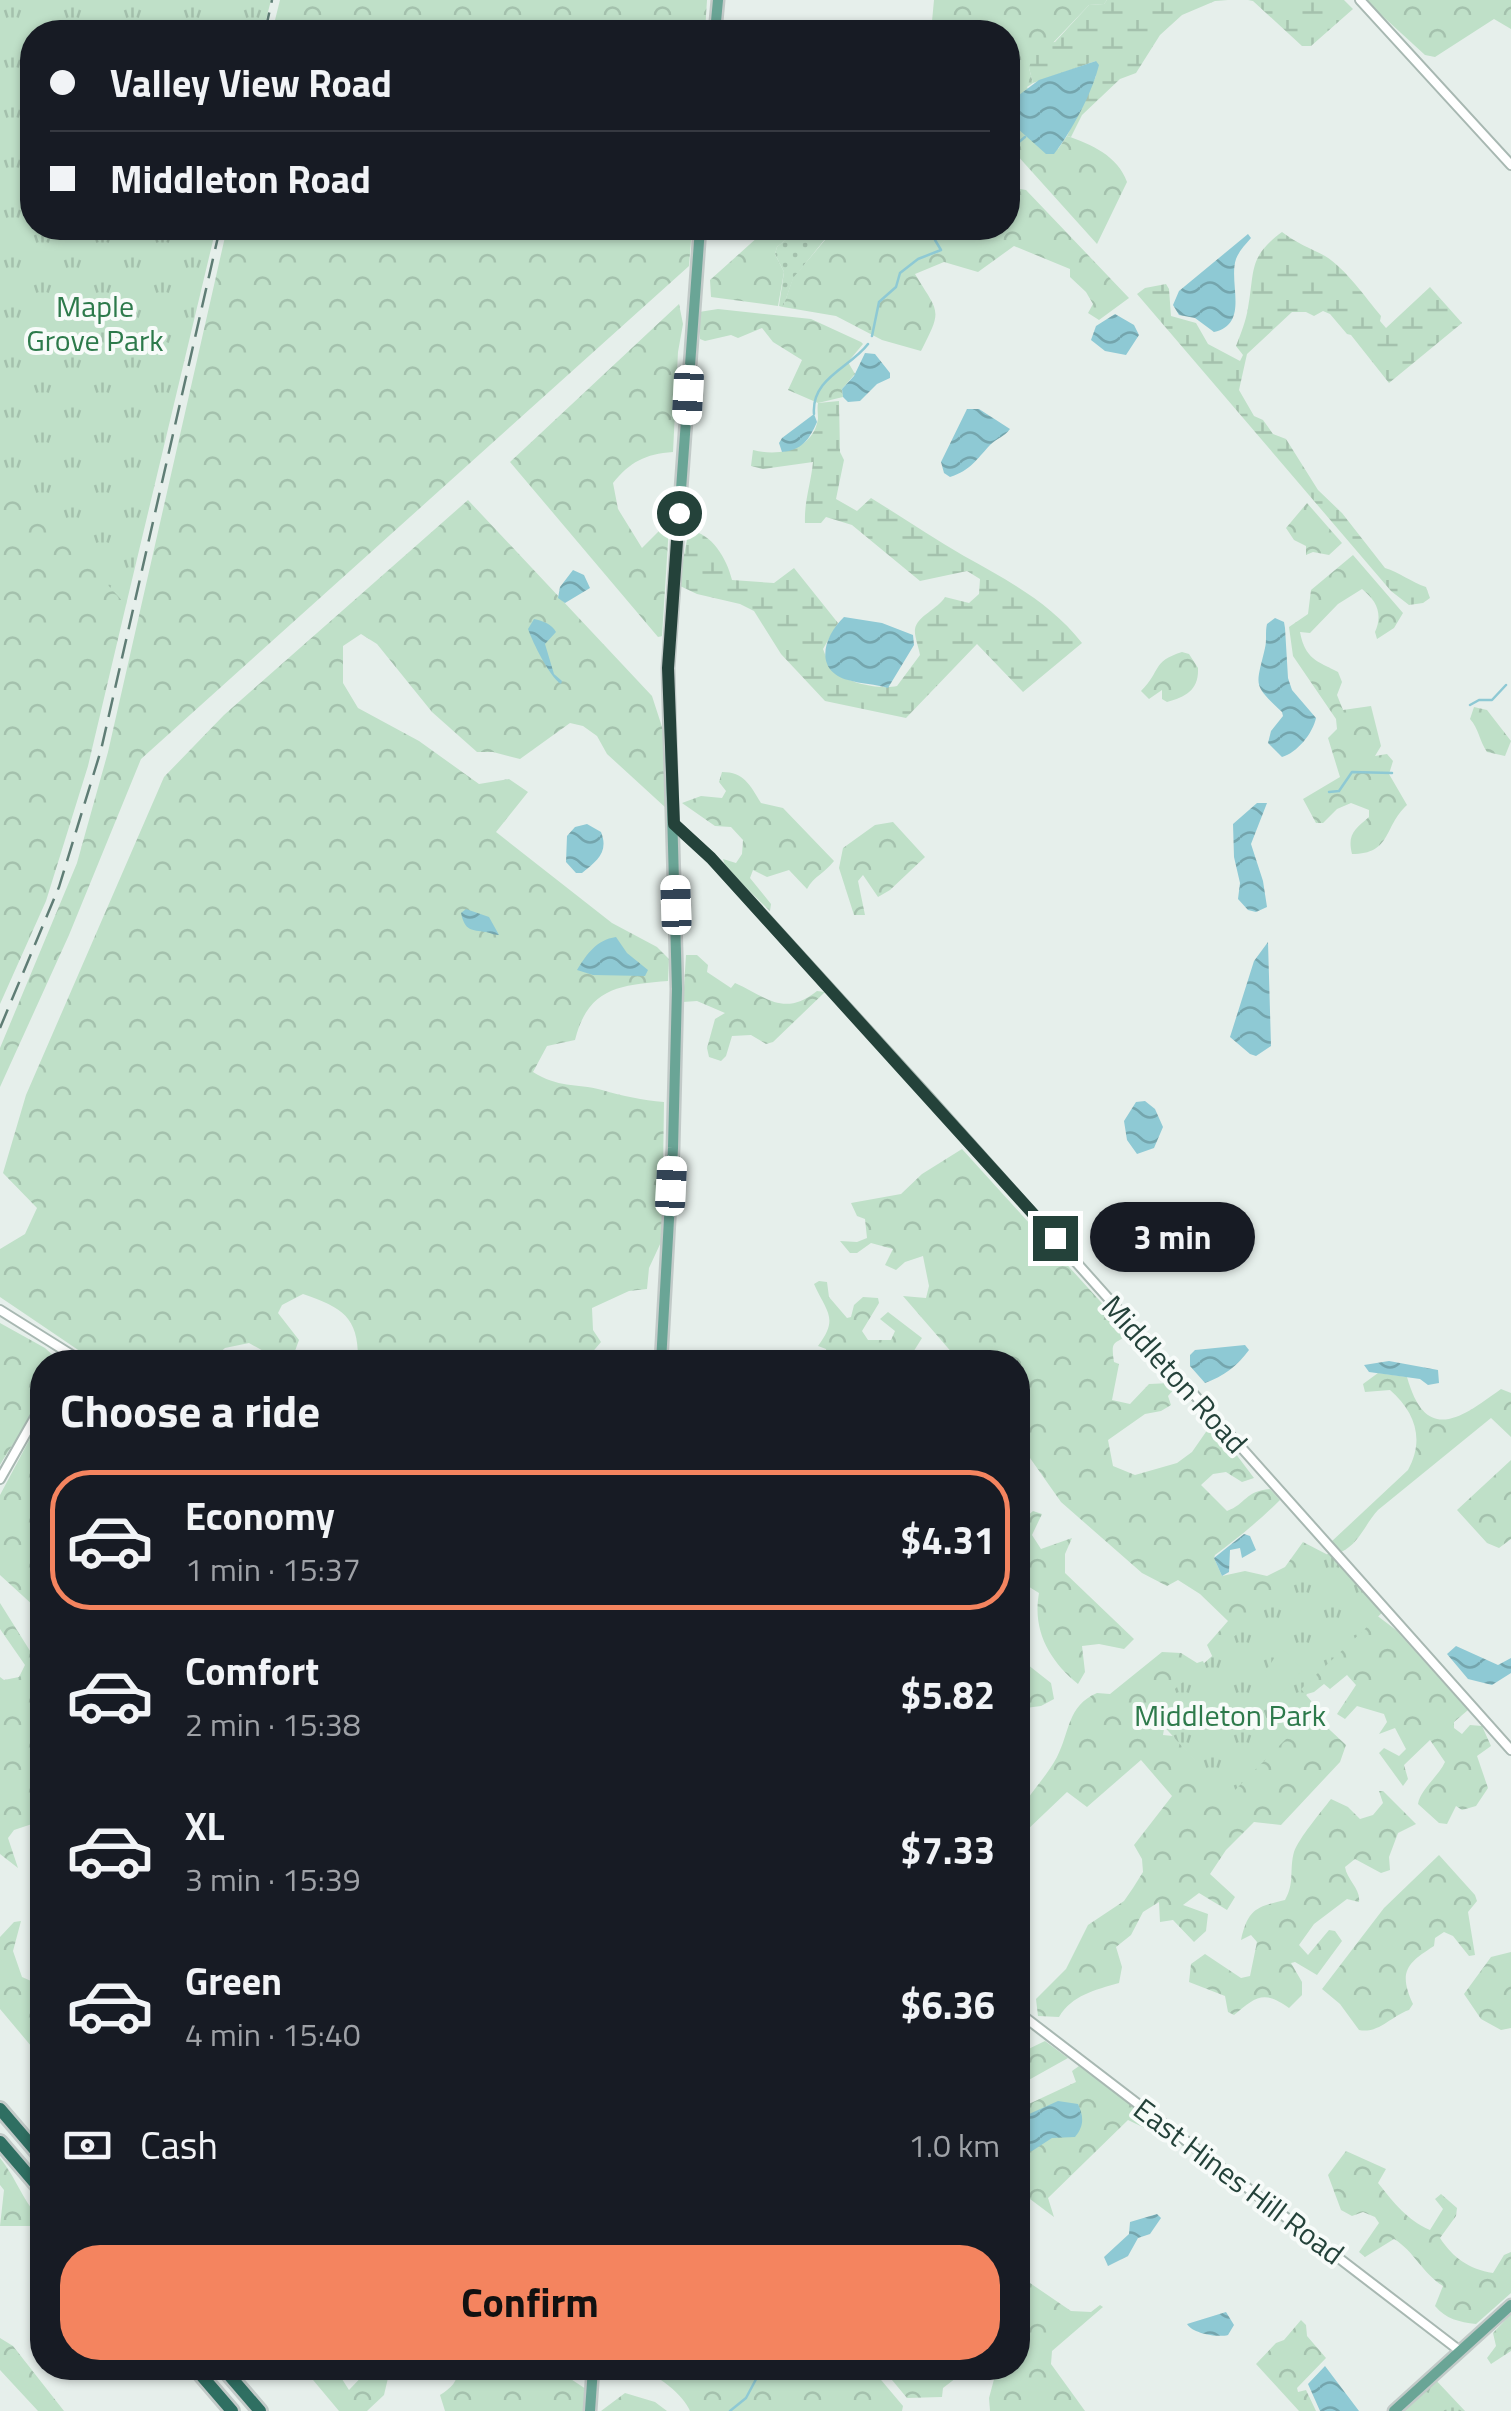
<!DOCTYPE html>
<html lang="en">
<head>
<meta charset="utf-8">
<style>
  :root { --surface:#171b24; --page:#242831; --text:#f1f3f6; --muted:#9ea1a6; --line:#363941; --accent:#f4845f }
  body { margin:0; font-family:"Titillium Web",sans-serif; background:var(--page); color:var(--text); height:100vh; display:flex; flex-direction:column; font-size:38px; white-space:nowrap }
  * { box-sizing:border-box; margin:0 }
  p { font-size:32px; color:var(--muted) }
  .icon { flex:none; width:55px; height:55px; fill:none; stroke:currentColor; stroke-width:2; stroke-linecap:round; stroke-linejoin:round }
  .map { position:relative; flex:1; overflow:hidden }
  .drawer { position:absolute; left:30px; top:1350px; width:1000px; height:1030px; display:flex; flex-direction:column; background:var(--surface); border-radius:40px; box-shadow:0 2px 8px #0004 }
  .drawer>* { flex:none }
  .hud { position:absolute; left:20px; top:20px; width:1000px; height:220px; border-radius:40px; box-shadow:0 2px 8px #0004; display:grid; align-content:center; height:220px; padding:0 30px; background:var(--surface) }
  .end { position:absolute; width:45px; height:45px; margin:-22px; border:12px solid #24423a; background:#fff; box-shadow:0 0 0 5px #fff }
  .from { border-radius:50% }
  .bubble { position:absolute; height:70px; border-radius:35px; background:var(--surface); box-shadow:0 2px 8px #0004; font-size:32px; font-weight:700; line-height:70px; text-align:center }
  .car { position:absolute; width:30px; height:60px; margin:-30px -15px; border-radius:12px; box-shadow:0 0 8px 2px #0007; background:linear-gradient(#fff 24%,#345 0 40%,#fff 0 76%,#345 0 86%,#fff 0) }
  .hud b { display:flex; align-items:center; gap:35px; height:95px; font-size:38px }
  .hud b+b { border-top:2px solid var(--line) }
  .hud i { width:25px; height:25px; background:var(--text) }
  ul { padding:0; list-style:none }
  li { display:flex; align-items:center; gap:30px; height:140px; margin:0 20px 15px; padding:0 10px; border:5px solid transparent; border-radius:40px }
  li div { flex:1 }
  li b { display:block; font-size:38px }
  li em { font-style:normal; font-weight:700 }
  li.on { border-color:var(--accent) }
  li>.icon { width:90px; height:90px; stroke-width:1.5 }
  h2 { padding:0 30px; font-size:45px; line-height:120px }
  .pay { display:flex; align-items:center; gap:25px; height:110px; padding:0 30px; font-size:38px }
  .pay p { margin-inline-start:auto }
  .cta { display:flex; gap:20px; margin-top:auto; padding:20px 30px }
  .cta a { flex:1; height:115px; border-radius:40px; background:var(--accent); color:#111; font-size:40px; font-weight:700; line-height:115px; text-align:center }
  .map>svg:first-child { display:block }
  .grass { fill:url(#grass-dots) }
  .forest { fill:url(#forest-crowns) }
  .wetland { fill:url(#wetland-marsh) }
  .park { fill:url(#park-tufts) }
  .pitch { fill:#bfe0c8 }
  .water { fill:url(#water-waves) }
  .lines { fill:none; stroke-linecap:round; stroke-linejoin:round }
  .stream { stroke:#8ec9d4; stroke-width:2.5 }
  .minor-casing { stroke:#a8b8b2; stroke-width:12 }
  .major-casing { stroke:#c2cac8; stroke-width:15 }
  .highway-casing { stroke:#c2cac8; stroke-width:18 }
  .minor { stroke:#fff; stroke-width:8 }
  .major { stroke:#6aa596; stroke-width:10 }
  .highway { stroke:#2f6f62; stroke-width:12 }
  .rail { stroke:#5f7d75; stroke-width:2.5; stroke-dasharray:20 10; stroke-linecap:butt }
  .route { stroke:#24423a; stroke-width:12 }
  .labels { text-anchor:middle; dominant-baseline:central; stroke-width:8; stroke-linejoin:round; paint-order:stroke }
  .park-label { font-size:30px; fill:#2d7a4b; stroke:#f7fbf9 }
  .street-label { font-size:30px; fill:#24423a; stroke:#f7fbf9 }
</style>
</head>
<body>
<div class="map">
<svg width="1511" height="2411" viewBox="0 0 1511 2411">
  <defs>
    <pattern id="grass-dots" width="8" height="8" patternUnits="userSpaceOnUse" patternTransform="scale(2.5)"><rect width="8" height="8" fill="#bfe0c8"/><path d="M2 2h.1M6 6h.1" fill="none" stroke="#a4c1ad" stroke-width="1.8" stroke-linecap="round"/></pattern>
    <pattern id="forest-crowns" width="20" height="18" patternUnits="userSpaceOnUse" patternTransform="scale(2.5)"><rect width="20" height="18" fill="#bfe0c8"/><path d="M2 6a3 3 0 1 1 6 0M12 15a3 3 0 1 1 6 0" fill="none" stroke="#a4c1ad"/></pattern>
    <pattern id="wetland-marsh" width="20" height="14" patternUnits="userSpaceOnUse" patternTransform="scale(2.5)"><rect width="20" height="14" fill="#bfe0c8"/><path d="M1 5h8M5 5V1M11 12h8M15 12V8" fill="none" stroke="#a4c1ad"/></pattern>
    <pattern id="park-tufts" width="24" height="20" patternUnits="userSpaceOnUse" patternTransform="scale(2.5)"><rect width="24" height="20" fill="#bfe0c8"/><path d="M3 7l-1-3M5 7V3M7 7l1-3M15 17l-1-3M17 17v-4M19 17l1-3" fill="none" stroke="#a4c1ad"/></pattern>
    <pattern id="water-waves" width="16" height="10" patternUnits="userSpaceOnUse" patternTransform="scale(2.5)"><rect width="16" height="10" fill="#8ec9d4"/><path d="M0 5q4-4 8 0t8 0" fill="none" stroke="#74a5ad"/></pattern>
  </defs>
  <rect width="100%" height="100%" fill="#e6efeb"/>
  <path class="grass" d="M800 228H820L825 239 793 279 783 307 779 306 784 272 775 254 777 247Z"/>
  <path class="forest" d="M0 0H266L32 32V228L128 586 126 605 88 766 46 901 0 1004Z
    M280 0H707L705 32H272Z
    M934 0H1107L1104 4 1089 5 1029 68 1033 83 1027 87 1058 149 1067 136C1091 144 1118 156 1127 182L1097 244 1008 145V32H931Z
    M1365 0H1511V29L1494 19 1435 57 1425 55Z
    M1009 187 1026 190 1129 298 1099 320 1088 313 1093 304 1086 292 1070 277V269L1014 246 978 272 944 262 915 274C939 314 943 308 921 351L882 340 836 316 783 307 793 278 825 240 820 228H1008Z
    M227 228H692L689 266 141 759 69 935 0 1087V1048L77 863 108 752Z
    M768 228H800L777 247 775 254 784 272 778 306 711 297 710 280Z
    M679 304 683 324 678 352 673 452C645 454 630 462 613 483L618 509 642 548 665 525 669 526 662 636 658 637 510 462Z
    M718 309 811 319 861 342 863 344 848 362 855 374 842 389 843 397 818 403 788 390 802 360 773 342 762 328 738 338 731 335 705 341 700 339 699 312Z
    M468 500 652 696 663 730 666 808 607 754 597 736 583 726 570 723 520 759 493 752H477L432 712 377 644 361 634 343 646V683L358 708 419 741 479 784 509 779 528 792 496 832 612 923 657 947 669 959 668 981C621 985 588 987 575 1040L547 1046 533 1072C558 1088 575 1083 602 1090 623 1096 642 1100 664 1102L662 1240 649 1268 647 1289 629 1291 592 1308 593 1330 601 1342 584 1362H358C359 1318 344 1308 303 1294L282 1305 278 1313 299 1340 291 1362H283L249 1343 225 1348 209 1362H96L0 1297V1249L25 1234 37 1208 3 1173 26 1095 164 777 224 715Z
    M1307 503 1342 543 1329 555 1313 552 1306 555V546L1294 540 1286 528Z
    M1353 555 1403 613 1394 628 1377 639 1375 632C1383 614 1377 601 1362 589L1338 604 1310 633 1300 632C1305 659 1317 661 1338 672L1342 682 1337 695 1343 710 1371 706 1381 746 1375 756 1387 754 1393 761 1389 774 1407 805C1383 827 1392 854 1352 854 1347 834 1355 829 1369 817V810L1351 803 1337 809 1323 823H1316L1303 799 1340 777 1328 738 1337 729 1336 719 1293 656 1289 627 1308 614 1311 590Z
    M1182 652 1189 654 1198 668C1199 690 1186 697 1167 702L1162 699V690L1149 699 1141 691C1162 670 1151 662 1182 652Z
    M1474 707 1487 710 1511 741 1505 756 1487 752C1479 740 1479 729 1470 719Z
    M722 772C744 772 750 785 761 803L783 808 834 861C825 873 814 876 807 889L789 870 767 877 753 870 750 878 771 904 770 911 726 868 723 859 736 863 742 854 743 840 731 827 715 826 682 803 701 796 722 798 726 791 719 782Z
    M893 822 925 857 890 890 878 897 863 875 858 881 865 915H854L839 868 843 848 875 825Z
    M686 955H697L708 965 707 972 731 988 735 983C768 998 784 1017 817 991L825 992 773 1042 766 1044 751 1035 732 1036 726 1056 721 1061 709 1057 707 1048 715 1019 725 1013 697 1001 683 1002Z
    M962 1149 1129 1333C1116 1346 1110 1337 1114 1362L1119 1364 1112 1400 1130 1404 1149 1384 1171 1383 1175 1388 1168 1396 1171 1405 1161 1411 1145 1414 1108 1440 1113 1466 1135 1475 1177 1463 1192 1452 1208 1429H1217L1254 1478 1242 1482 1226 1472 1213 1474 1201 1485 1227 1511C1246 1504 1245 1491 1270 1489L1280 1500C1258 1522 1240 1536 1215 1555L1214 1558 1222 1576 1245 1571 1267 1576 1285 1567 1303 1542 1330 1556 1214 1660 1207 1645 1228 1621 1200 1594 1178 1580 1167 1586 1142 1573 1061 1502 1018 1441V1362H960L903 1296 926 1298 929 1286 923 1256 905 1262 896 1270 885 1265 893 1249 871 1243 857 1253H850L840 1241 857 1242 867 1238 865 1219 857 1216 851 1203 901 1194 922 1174Z
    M819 1281 827 1282 829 1297 847 1318 851 1317 854 1305 863 1297 878 1298 879 1303 862 1331 868 1340H891L895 1331 880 1319 888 1312 922 1338 907 1362H828L826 1349 818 1346C839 1318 827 1313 814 1284Z
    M0 1323 45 1348 58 1360 42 1362C42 1409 22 1428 0 1465Z
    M1378 1373 1407 1377C1426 1445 1461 1418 1501 1389L1511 1393V1437L1491 1418 1378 1510C1365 1524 1359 1544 1341 1552L1331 1542 1408 1470C1425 1439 1415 1412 1390 1390L1365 1392 1363 1384Z
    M42 1416V1622L35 1607 0 1575V1495Z
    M1511 1460V1539L1499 1548 1487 1543 1457 1510Z
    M1033 1511 1042 1514 1032 1535 1041 1549 1072 1538 1065 1554V1573L1134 1639 1124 1649 1099 1644 1082 1646 1085 1672 1078 1684C1050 1661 1032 1631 1039 1593L1018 1580V1524Z
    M0 1603 42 1670V1837L32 1824 14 1830 8 1838 18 1868 0 1854V1677L4 1680 19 1677 25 1665 0 1629Z
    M1375 1614 1396 1630 1468 1710 1454 1722V1728L1462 1734 1470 1725 1482 1726 1491 1746 1477 1756 1488 1788 1476 1806 1462 1810 1456 1806 1447 1824 1439 1823 1418 1804C1420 1790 1438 1777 1445 1762L1430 1740 1404 1765 1408 1779 1403 1786 1379 1753 1384 1748 1399 1756 1406 1749 1395 1728 1379 1734 1387 1722 1384 1714 1357 1706 1345 1719 1337 1714 1356 1685 1347 1675 1330 1689 1324 1684 1314 1692 1307 1694 1301 1703 1346 1745 1340 1762 1281 1825 1254 1822 1226 1850 1210 1874 1235 1897 1227 1910 1199 1893 1183 1905 1208 1914 1206 1931 1194 1942 1173 1920 1160 1922 1159 1902 1143 1912 1131 1935 1116 1947 1122 1967 1119 1983C1095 1990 1072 1995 1059 2017L1038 2016 1036 1999 1066 1969 1088 1925 1124 1901 1133 1888 1143 1872 1142 1859 1134 1845 1172 1796 1141 1760 1087 1807 1067 1792 1025 1832 1018 1851V1828L1021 1824 1018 1815C1028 1794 1046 1778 1057 1757 1070 1732 1067 1706 1097 1693L1110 1694 1162 1652 1181 1653 1197 1663 1203 1661 1208 1673 1166 1718 1163 1735 1173 1736 1201 1766Z
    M1018 1657 1051 1683 1054 1699 1041 1706 1018 1709Z
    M1379 1791H1383L1416 1824 1398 1833 1389 1857 1390 1870 1381 1873 1355 1859 1345 1867C1347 1880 1361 1889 1359 1902L1347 1899 1314 1924 1299 1945 1308 1955 1329 1930 1335 1931 1342 1941 1317 1975 1295 1962 1291 1963 1302 1982V1995L1289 2008C1263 1989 1255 1998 1234 2015L1228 2012 1225 1996 1189 1982 1191 1964 1205 1954 1241 1978 1250 1976 1257 1942 1251 1935 1241 1940C1248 1909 1256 1907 1285 1900 1295 1883 1289 1870 1294 1852 1299 1838 1321 1812 1331 1799L1348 1807 1360 1819 1373 1815 1383 1803Z
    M1439 1855 1475 1895 1477 1901 1468 1912 1475 1955 1469 1956 1453 1936 1444 1932 1435 1938 1434 1946C1407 1963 1398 1972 1413 2004L1409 2010C1391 2016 1379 2034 1359 2030L1340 2004 1322 1989 1384 1908Z
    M21 1921 13 1951 22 1977 31 1981 42 1974V2059L0 2009V1937L14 1922Z
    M1511 1952V2028L1501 2030 1481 2019 1464 1994 1491 1957Z
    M1045 2041 1068 2058 1018 2086V2054Z
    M1079 2066 1157 2124 1151 2131 1128 2120 1048 2198 1054 2217 1018 2190V2109L1076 2082 1072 2071Z
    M1346 2151 1386 2169 1378 2183C1395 2204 1406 2219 1430 2230L1443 2209 1435 2199 1441 2194 1457 2208 1456 2216 1440 2238C1453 2258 1469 2269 1493 2273L1504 2255 1511 2252V2293L1476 2324C1459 2322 1446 2319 1435 2306L1443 2286C1422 2273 1414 2251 1394 2239L1365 2257 1359 2252 1379 2223 1375 2217 1363 2212 1352 2216 1341 2210 1328 2175Z
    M0 2158C17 2179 23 2202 42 2221V2226H0L4 2190 0 2185Z
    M1027 2281 1071 2311 1091 2312 1100 2305 1103 2307 1052 2351 1051 2364 1085 2411H990L989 2398 997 2368H1018V2290Z
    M1511 2314V2351L1491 2364 1487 2358 1496 2346 1493 2333Z
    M1301 2320 1306 2325 1307 2336 1326 2358 1297 2388 1298 2392 1306 2390 1316 2411H1299L1256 2364 1276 2343 1284 2340Z
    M0 2338 13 2346 64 2411H38L0 2370Z
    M303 2368H335L349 2390 370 2368H382L388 2378 384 2395 367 2411H339Z
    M458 2368H506L520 2378 545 2375 554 2368 586 2389 584 2411H445L440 2395C451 2388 458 2382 458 2368Z
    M612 2368H871L903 2406 902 2411H690C684 2396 657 2372 637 2370 626 2369 624 2373 612 2368Z
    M882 2368H969L943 2388 942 2397 907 2398Z
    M625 2393 655 2402 667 2411H601Z"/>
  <path class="wetland" d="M1107 0H1228L1215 1 1182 15 1160 35 1136 73 1120 79 1082 115 1071 137 1067 136 1096 76V61L1033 83 1029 68 1036 44 1055 42 1089 5 1104 4Z
    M1248 0H1344L1353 9 1311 46H1302L1253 1Z
    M1282 232C1296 243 1310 248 1325 256 1346 269 1365 297 1381 316L1380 321 1386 328 1430 287 1462 323 1389 383 1351 335 1347 334 1330 314 1323 311 1314 316 1306 312H1292L1247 354 1239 390 1254 416 1263 420 1273 434 1286 439 1318 490 1342 513 1385 568C1399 572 1411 582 1426 587L1430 598 1423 603 1409 605 1391 591 1137 294 1145 288 1166 284 1169 289 1171 316 1196 323 1208 344 1240 361 1243 355 1236 346C1241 333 1246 321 1248 308 1255 270 1248 257 1282 232Z
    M839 401 840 452 844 460 836 499 857 511 871 498C902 517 933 538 964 556 1007 580 1051 603 1082 643L1023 692 977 644 906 718 825 701 781 654 754 611 740 604 697 594 678 585 689 530C712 533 727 559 732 580L774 583 794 568 838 623 823 649C826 657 829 665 834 671 846 683 881 690 897 686L920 655C919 648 914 636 915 629 917 616 938 609 945 597L969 603 979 594 980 579 967 571 920 581 852 525 826 517 821 523H805C804 502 811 483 813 462L763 469 751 466 753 450C779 457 813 450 818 419 818 413 817 408 818 403Z"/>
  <path class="park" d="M0 0H271L263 32H32V228H216L126 605 0 466Z
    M1332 1550 1385 1610 1301 1689 1317 1708 1228 1797 1150 1711Z
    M1432 2376 1465 2411H1394Z"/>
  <path class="pitch" d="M1281 1648 1303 1669 1280 1695 1267 1680 1265 1672Z"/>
  <path class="water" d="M1096 61 1099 65C1092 93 1072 131 1054 154H1046L1017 128 1015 98 1039 80Z
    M1248 234 1251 238C1245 245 1239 251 1236 259 1228 283 1250 324 1214 332L1195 318 1179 315 1173 305 1179 291Z
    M1115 314 1134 325 1139 335 1126 355 1105 351 1091 340 1096 326Z
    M865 353 875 354 890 373V378L877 384 860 401 848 402 843 397 842 389 854 376Z
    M967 409H979L1010 429C1004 437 997 438 990 445 976 460 971 470 950 477L944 473 941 462Z
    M814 414 817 422C809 440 802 450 782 452L779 443 782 438Z
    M573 570 584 575 590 588 565 603 558 598 560 587Z
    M844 617 882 623 913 635 914 645 888 688C876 684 861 684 848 680 813 670 824 636 844 617Z
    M1275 618 1284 622 1285 628 1288 678 1292 690 1316 718C1313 733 1297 753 1282 757L1268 743 1271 731 1283 716 1282 712C1252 684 1256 687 1265 648 1267 640 1265 632 1267 624Z
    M534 619C543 621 552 624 556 632L545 644 554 674 562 681 561 684C549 676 533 643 528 629Z
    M1257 803H1267L1251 844 1263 881 1267 907 1256 912 1248 910 1238 899 1240 883 1234 857 1233 824Z
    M587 824 601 832C609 852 597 861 582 873H576L566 862 567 836 575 827Z
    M466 909 489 917 499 935C495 935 491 933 486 932 471 930 465 931 461 913Z
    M616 937 627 953 648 970 645 976 593 975 577 970C587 954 596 940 616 937Z
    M1268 942 1271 1046 1256 1056 1250 1054 1230 1037 1254 961Z
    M1145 1101 1155 1109 1163 1127 1154 1148 1137 1154 1127 1140 1124 1121 1136 1102Z
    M1245 1345 1249 1350C1237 1366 1224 1376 1205 1383L1190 1366V1355L1195 1350Z
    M1389 1361 1438 1370 1439 1383 1428 1385 1420 1379 1369 1372 1364 1365Z
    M1244 1534 1250 1536 1256 1550 1242 1558 1240 1548 1230 1550 1229 1572 1222 1576 1214 1558Z
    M1456 1646 1498 1665 1511 1658V1673L1492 1685 1468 1679 1447 1654Z
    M1058 2101 1078 2104C1084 2117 1084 2126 1075 2137L1052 2138 1032 2151 1018 2154V2119Z
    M1157 2214 1161 2218 1150 2234 1138 2238 1128 2256 1108 2266 1104 2257 1129 2234 1130 2222Z
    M1226 2312 1234 2325 1228 2335C1217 2338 1192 2333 1187 2324Z
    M1325 2366 1359 2411H1320L1308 2384Z"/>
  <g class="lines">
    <path class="stream" d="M1008 151 1025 137
      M872 336 879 302 896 287 900 273 918 259 941 250 935 240 934 228
      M814 414C811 378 850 368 868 344
      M1470 705 1479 700H1492L1506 685
      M1329 792 1339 791 1352 772 1392 773
      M730 2411 746 2398 762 2368"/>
    <g class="minor-casing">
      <path id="minor" d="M1360 0 1511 165
        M674 824 711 858 927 1095 1511 1750
        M0 1310 83 1362
        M0 1479 42 1405
        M1018 2012 1460 2351"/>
    </g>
    <g class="major-casing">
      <path id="major" d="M715 32 718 0
        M661 1362 673 1148 677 989 668 668 700 228
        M590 2411 593 2368
        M1394 2411 1511 2305"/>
    </g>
    <g class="highway-casing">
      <path id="highway" d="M0 2109 42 2158
        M0 2142 42 2191
        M195 2368 232 2411
        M223 2368 260 2411"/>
    </g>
    <use href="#minor" class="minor"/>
    <use href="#major" class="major"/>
    <use href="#highway" class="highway"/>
    <path class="rail" d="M265 32 272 0
      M0 1028 59 887 101 750 220 228"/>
  </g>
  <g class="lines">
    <path class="route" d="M679 513 668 668 674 824 711 858 1055 1238"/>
  </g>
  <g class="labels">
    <g class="park-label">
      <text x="95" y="306">Maple<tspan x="95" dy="34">Grove Park</tspan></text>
      <text x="1230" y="1715">Middleton Park</text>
    </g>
    <g class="street-label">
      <text transform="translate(1175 1374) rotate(48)">Middleton Road</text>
      <text transform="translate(1239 2181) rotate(37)">East Hines Hill Road</text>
    </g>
  </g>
</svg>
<i class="end from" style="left:679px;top:513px"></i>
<i class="end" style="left:1055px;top:1238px"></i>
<div class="bubble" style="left:1090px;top:1202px;width:165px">3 min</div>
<i class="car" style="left:688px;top:395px;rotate:183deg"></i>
<i class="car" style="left:676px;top:905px;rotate:358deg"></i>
<i class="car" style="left:671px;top:1186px;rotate:3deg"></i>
<div class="hud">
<b><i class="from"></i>Valley View Road</b>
<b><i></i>Middleton Road</b>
</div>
<section class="drawer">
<h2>Choose a ride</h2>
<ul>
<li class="on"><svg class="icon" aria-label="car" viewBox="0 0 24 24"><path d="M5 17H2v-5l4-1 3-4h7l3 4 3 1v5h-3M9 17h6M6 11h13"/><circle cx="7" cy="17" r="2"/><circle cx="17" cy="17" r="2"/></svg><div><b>Economy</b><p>1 min · 15:37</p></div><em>$4.31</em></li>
<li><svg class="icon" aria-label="car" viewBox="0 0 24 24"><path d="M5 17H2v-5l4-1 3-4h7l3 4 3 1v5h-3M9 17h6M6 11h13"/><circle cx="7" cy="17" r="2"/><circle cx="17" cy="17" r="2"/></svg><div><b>Comfort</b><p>2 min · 15:38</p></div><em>$5.82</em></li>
<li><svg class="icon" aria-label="car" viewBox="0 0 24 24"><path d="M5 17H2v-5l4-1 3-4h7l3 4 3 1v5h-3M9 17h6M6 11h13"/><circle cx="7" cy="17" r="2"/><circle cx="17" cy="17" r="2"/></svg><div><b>XL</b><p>3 min · 15:39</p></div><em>$7.33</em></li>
<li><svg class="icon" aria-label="car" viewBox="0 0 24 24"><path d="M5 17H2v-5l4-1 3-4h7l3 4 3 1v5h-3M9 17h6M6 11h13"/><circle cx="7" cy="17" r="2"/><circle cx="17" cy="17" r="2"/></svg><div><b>Green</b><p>4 min · 15:40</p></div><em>$6.36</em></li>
</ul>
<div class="pay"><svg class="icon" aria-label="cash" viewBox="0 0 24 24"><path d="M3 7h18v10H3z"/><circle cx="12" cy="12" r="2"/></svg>Cash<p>1.0 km</p></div>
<div class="cta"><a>Confirm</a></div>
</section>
</div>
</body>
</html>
